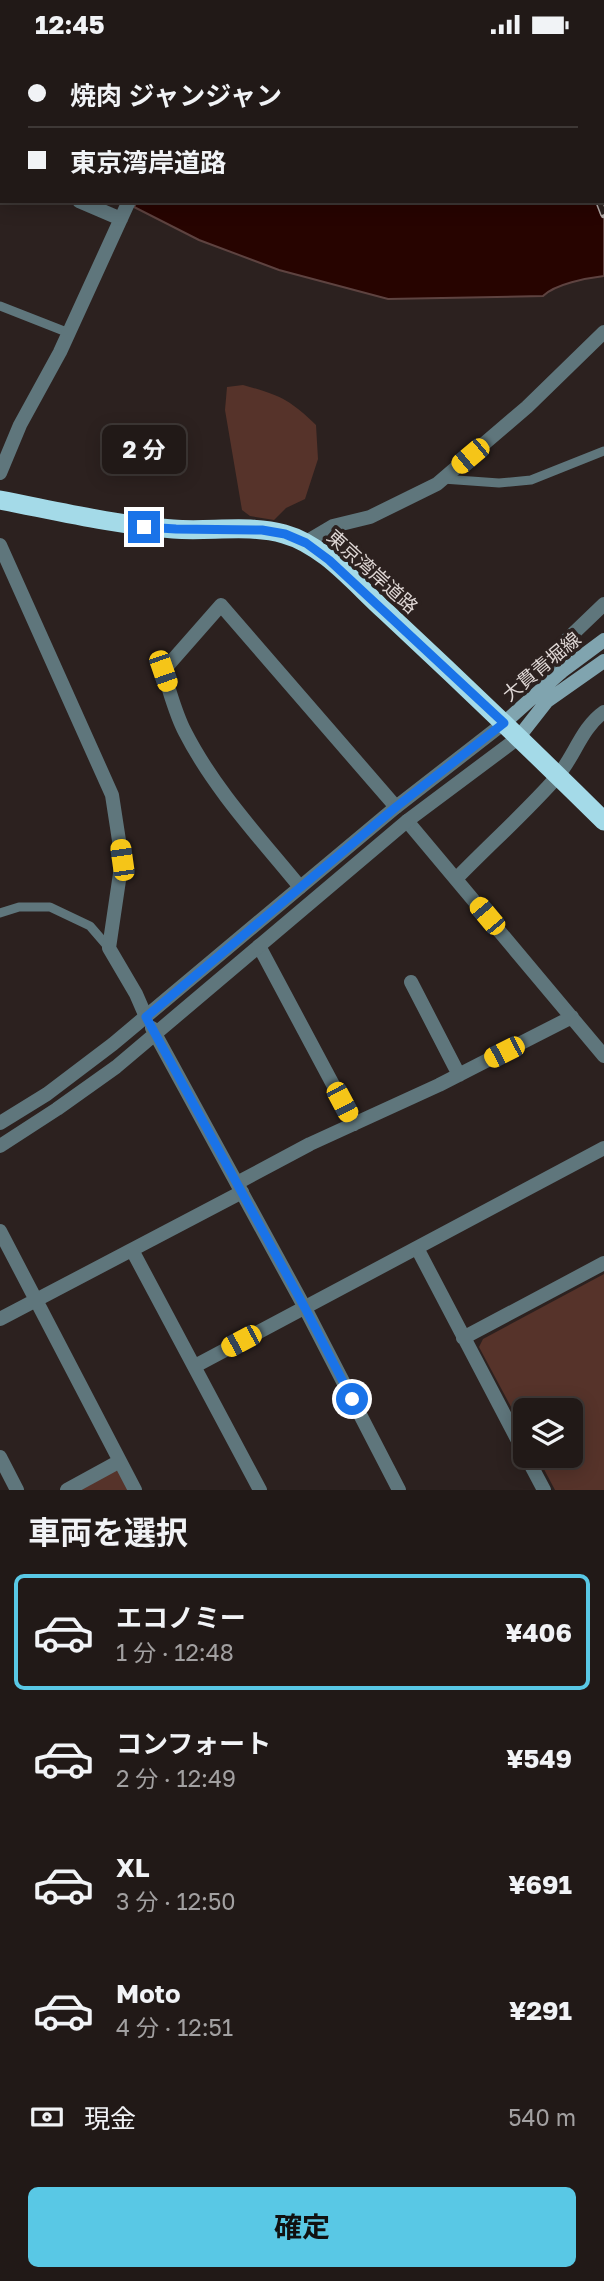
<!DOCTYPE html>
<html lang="ja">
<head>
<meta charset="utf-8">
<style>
  :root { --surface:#211917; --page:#292220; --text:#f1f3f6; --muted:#a2a0a1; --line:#3e3836; --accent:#59c8e5 }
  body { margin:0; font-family:"Golos Text","Noto Sans JP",sans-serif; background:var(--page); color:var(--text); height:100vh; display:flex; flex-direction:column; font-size:26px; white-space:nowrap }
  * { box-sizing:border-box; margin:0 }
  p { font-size:23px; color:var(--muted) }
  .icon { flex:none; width:38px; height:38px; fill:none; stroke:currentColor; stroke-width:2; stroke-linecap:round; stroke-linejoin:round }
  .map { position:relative; height:1441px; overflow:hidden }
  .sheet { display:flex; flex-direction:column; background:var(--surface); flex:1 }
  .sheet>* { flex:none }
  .top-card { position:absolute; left:0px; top:0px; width:606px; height:154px; box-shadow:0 4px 18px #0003,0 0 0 2px var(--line); display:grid; align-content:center; height:154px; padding:0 28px; background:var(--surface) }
  .tools { position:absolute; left:513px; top:1349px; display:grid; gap:14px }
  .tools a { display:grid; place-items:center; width:70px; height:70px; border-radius:10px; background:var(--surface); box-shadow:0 4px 18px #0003,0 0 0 2px var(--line); font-size:35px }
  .end { position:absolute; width:32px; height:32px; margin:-16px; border:9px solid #1a73e8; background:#fff; box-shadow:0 0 0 4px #fff }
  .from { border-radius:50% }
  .bubble { position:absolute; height:49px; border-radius:10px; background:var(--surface); box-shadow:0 4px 18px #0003,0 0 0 2px var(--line); font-size:23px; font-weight:700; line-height:49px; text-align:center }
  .car { position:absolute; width:21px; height:42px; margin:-21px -10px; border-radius:9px; box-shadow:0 0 5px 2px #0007; background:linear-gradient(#f5c518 24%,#345 0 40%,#f5c518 0 76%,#345 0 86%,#f5c518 0) }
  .top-card b { display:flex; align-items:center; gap:24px; height:66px; font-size:26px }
  .top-card b+b { border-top:2px solid var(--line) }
  .top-card i { width:18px; height:18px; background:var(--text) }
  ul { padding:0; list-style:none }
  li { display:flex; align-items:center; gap:21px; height:116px; margin:0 14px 10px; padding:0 14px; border:4px solid transparent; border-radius:10px }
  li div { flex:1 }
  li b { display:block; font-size:26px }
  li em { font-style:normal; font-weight:700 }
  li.current { border-color:var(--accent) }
  li>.icon { width:63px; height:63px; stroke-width:1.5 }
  h2 { padding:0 28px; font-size:32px; line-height:84px }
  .pay { display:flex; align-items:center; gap:18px; height:77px; padding:0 28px; font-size:26px }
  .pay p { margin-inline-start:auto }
  .primary-button { display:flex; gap:14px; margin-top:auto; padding:14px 28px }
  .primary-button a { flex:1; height:80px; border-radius:10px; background:var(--accent); color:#111; font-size:28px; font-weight:700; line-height:80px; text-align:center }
  .status { display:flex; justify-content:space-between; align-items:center; height:49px; padding:0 35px; background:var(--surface); direction:ltr }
  .status svg { height:19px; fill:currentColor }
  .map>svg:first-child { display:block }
  .green { fill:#56332a }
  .water { fill:#270400; stroke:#5e4340; stroke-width:2 }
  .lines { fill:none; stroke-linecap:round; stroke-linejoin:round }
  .service { stroke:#5f767c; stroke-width:9 }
  .minor { stroke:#5f767c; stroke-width:14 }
  .tertiary { stroke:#5f767c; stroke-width:14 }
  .secondary { stroke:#80a4af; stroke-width:14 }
  .trunk { stroke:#a4dae8; stroke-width:19 }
  .rail-casing { stroke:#b0a7a5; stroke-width:8 }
  .rail { stroke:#2c211f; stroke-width:5; stroke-dasharray:16; stroke-linecap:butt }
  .route { stroke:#1a73e8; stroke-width:9 }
  .labels { text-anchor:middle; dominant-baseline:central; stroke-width:7; stroke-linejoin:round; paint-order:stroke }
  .street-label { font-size:19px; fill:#ded6d4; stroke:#2c211f }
</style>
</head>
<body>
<div class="status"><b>12:45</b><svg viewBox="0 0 49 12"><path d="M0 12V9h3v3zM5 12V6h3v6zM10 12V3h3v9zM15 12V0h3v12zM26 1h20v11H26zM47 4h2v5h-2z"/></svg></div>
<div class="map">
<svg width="604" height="1441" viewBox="0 0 604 1441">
  <rect width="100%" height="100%" fill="#2c211f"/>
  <path class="green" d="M243 336C279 346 289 350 316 376L318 410 305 450 286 459 274 471 250 467 242 461 225 361 227 338Z
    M604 1225V1441H555L537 1407H570V1362H525V1384L479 1298 483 1290Z
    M113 1421 118 1422 128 1441H78Z"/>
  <path class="water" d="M604 35V227C587 229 555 235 543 247L388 250 279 221 199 191 134 158 137 152H604Z"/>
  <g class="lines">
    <path class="service" d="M0 257 69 284
      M443 430 499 434 531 431 604 402
      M0 864 19 858H50L90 877 109 899"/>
    <path class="minor" d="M177 0 179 2
      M193 2 194 0
      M0 120H2
      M79 152 121 170
      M0 424 20 376 60 303 129 152
      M306 493 333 477 370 468 437 435 527 358 604 283
      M0 496 112 746 122 811 109 899 136 945 146 968
      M561 623 555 602 604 555
      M407 772 604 1007
      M456 830C489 796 525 764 556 729 574 709 581 679 604 663
      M300 838C260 789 214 740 185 683 175 664 170 642 163 622L221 556 396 758
      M259 897 354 1075
      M411 933 459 1026
      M237 1134 310 1095 439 1036 572 968
      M0 1182 135 1441
      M417 1199 525 1405
      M132 1201 260 1441
      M0 1270 242 1143
      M463 1289 604 1214
      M195 1317 604 1099
      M526 1407 544 1441
      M0 1408 17 1441
      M67 1441 120 1412"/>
    <path class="tertiary" d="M152 979 305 1259 399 1441
      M0 1074 47 1045 113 995 396 758 504 674
      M0 1097 57 1060 116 1018 407 772 518 689"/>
    <path class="secondary" d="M504 674 561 623 604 591
      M518 689 547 652 604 612"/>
    <path class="trunk" d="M0 451C57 462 115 476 173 480 209 483 249 475 284 485 324 496 355 535 385 562 459 631 532 701 604 772"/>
    <g class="rail-casing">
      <path id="rail" d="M541 0 542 2
        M599 152 604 165"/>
    </g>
    <use href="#rail" class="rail"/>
  </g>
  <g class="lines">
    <path class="route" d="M144 478 176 480 262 481 285 485 306 494 329 511 504 674 396 758 146 968 305 1259 352 1350"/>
  </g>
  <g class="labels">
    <g class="street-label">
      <text transform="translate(373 522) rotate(42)">東京湾岸道路</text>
      <text transform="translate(541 617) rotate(-40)">大貫青堀線</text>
    </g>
  </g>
</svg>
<div class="tools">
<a><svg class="icon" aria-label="layers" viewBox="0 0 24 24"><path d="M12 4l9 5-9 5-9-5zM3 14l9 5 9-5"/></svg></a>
</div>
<i class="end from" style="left:352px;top:1350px"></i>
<i class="end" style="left:144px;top:478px"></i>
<div class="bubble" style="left:102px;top:376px;width:84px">2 分</div>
<i class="car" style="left:470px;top:407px;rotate:230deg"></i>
<i class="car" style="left:163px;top:622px;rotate:161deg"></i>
<i class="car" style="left:122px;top:811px;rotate:352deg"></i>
<i class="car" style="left:487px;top:867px;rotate:320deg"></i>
<i class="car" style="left:504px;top:1003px;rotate:243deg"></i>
<i class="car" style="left:342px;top:1053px;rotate:152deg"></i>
<i class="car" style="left:241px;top:1292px;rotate:242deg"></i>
<div class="top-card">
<b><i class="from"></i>焼肉 ジャンジャン</b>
<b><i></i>東京湾岸道路</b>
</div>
</div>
<section class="sheet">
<h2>車両を選択</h2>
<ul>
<li class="current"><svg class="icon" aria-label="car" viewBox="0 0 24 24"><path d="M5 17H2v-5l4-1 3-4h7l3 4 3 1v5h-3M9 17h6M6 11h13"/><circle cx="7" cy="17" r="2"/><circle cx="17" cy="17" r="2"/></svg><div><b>エコノミー</b><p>1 分 · 12:48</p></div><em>¥406</em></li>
<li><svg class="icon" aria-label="car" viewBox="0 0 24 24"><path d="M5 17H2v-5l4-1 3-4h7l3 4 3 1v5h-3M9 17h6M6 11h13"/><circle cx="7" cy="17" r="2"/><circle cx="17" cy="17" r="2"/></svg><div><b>コンフォート</b><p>2 分 · 12:49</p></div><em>¥549</em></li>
<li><svg class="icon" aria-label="car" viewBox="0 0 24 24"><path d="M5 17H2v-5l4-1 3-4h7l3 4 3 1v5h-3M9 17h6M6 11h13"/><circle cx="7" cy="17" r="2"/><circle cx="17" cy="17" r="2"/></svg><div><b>XL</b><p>3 分 · 12:50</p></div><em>¥691</em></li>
<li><svg class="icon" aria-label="car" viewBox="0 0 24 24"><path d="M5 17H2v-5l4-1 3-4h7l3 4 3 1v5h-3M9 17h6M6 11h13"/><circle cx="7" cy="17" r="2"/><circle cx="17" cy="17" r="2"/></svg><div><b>Moto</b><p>4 分 · 12:51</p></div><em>¥291</em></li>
</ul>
<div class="pay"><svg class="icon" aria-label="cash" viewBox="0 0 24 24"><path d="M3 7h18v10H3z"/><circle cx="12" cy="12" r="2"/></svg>現金<p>540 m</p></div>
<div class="primary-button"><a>確定</a></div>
</section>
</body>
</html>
